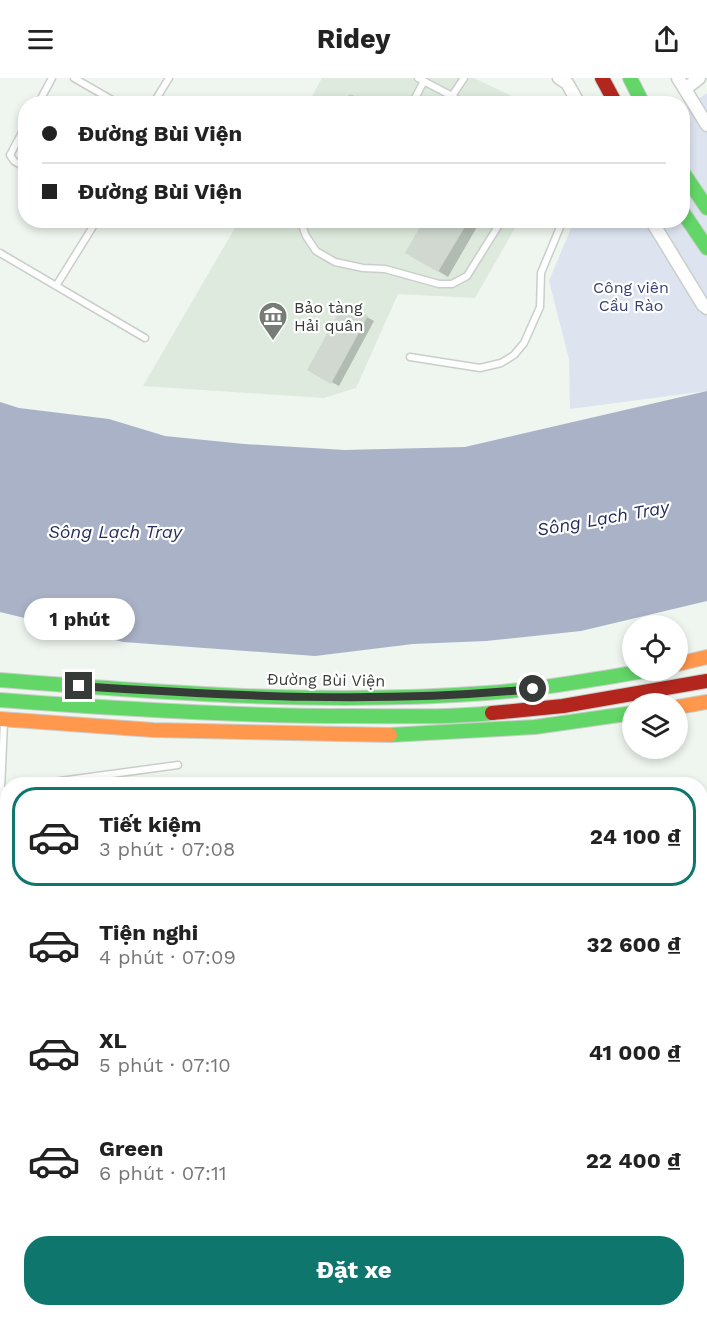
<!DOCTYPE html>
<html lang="vi">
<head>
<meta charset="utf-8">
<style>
  :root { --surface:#fff; --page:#f6f6f6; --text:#222; --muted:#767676; --line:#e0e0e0; --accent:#0f766e }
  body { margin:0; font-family:"Work Sans",sans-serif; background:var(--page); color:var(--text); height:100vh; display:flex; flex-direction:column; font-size:22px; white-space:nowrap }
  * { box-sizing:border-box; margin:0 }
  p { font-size:20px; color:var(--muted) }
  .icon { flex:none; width:33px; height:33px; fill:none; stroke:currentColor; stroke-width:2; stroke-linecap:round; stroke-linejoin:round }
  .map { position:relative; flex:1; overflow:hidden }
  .details { position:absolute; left:0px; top:699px; width:708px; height:540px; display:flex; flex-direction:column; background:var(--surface); border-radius:24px 24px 0 0; box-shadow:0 3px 9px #0003 }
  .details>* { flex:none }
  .top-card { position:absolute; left:18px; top:18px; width:672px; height:132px; border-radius:24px; box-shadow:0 3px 9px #0003; display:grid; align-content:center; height:132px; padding:0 24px; background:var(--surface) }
  .buttons { position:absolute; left:622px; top:537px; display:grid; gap:12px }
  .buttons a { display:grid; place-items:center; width:66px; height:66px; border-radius:50%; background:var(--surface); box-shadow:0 3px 9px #0003; font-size:30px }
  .end { position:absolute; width:27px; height:27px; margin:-14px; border:8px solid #373b37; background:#fff; box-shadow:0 0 0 3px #fff }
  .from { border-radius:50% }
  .bubble { position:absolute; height:42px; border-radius:21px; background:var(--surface); box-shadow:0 3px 9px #0003; font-size:20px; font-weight:700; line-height:42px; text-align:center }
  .top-card b { display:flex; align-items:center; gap:21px; height:57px; font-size:22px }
  .top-card b+b { border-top:2px solid var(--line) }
  .top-card i { width:15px; height:15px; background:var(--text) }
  ul { padding:10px 0 0; list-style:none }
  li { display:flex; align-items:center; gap:18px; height:99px; margin:0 12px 9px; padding:0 12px; border:3px solid transparent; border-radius:24px }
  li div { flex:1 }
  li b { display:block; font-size:22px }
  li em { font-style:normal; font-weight:700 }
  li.selected { border-color:var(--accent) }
  li>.icon { width:54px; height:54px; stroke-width:1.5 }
  .button { display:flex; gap:12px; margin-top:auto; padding:12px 24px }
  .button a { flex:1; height:69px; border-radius:24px; background:var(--accent); color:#fff; font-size:24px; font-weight:700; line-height:69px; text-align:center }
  header { display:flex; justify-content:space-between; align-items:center; height:78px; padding:0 24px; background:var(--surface); font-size:27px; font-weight:700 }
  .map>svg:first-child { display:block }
  .built { fill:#deeade }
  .green { fill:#dde4f0 }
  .water { fill:#aab2c8 }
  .shadow { fill:#0003 }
  .building { fill:#d0d8d0 }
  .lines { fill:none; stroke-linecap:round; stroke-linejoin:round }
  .lane-casing { stroke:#caceca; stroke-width:9 }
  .street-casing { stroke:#caceca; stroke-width:15 }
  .fast-casing { stroke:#caceca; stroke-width:16 }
  .slow-casing { stroke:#caceca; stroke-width:16 }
  .jam-casing { stroke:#caceca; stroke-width:16 }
  .lane { stroke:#fdfefd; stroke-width:6 }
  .street { stroke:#fdfefd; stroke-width:12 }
  .fast { stroke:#63d668; stroke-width:14 }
  .slow { stroke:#ff974d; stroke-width:14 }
  .jam { stroke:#b3261e; stroke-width:14 }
  .route { stroke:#373b37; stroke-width:8 }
  .labels { text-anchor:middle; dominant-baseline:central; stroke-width:4.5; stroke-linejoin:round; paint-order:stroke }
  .park-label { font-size:16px; fill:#3a4373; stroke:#fff }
  .poi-label { font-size:16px; fill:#373b37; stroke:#fff; text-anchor:start }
  .street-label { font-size:16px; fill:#373b37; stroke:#fff }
  .water-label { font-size:18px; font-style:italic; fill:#252c5a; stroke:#fff }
</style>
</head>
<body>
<header><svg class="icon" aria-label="menu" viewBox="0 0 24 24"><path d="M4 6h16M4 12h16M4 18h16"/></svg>Ridey<svg class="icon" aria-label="share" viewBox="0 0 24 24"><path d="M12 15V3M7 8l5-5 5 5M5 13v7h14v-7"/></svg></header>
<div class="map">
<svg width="707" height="1239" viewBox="0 0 707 1239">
  <rect width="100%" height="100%" fill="#eff5ef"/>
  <path class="built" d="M322 0H474L526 25 308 26Z
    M239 143H519L475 220 398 216 356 310 324 320 143 308Z
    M7 1012V1125L0 1128V1015Z"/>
  <path class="green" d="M707 15V313L570 331 569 281 549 203 574 143 682 142 683 32Z
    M541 1232H636L641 1239H536L534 1236Z"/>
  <path class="water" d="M707 313V523L581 553 486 563 413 566 315 578 123 564 0 534V324L19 330 109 341 165 358 244 366 345 372 465 369Z"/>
  <path class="shadow" d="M426 142H481L448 199 407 174Z
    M345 227 374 243 339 308 309 292Z"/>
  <path class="building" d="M424 142H469L438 194 405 175Z
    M344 225 368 238 331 306 307 292Z"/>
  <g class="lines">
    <g class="lane-casing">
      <path id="lane" d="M74 0 119 26
        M418 0 452 18 464 0
        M452 18 465 26
        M351 21 359 26
        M38 26 52 0
        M153 26 169 0
        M412 26 424 3
        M26 47 10 77 14 83 26 90
        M300 142 306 158 316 173 335 184 363 190 385 191 439 206H452L467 198 502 142
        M0 175 145 260
        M56 208 97 142
        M410 279 480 290 501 285 514 277 524 265 540 229 541 195 563 142
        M4 644 1 712 8 790
        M38 706 178 687
        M700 777 707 810
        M700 837 707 836
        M700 908 707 907
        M133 1232 136 1239
        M291 1232 292 1239"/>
    </g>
    <g class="street-casing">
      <path id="street" d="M559 0 567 5 579 26
        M678 0 707 47
        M685 11 699 0
        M651 142 703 227 707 230
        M700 1203 707 1210"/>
    </g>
    <g class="fast-casing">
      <path id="fast" d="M630 0 643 26
        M682 93 707 130
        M682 133 707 170
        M0 602C162 615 325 627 487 615 542 611 596 601 650 592
        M0 622C117 631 234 638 351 638 398 638 445 640 492 635
        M390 657 535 649 633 635
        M700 760 707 758
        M0 931 8 929"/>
    </g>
    <g class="slow-casing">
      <path id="slow" d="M678 586 707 579
        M678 629 707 624
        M0 641 153 652 390 657
        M700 1045 707 1039"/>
    </g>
    <g class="jam-casing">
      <path id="jam" d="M602 0 616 26
        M492 635 563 628 707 603
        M505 1239 513 1232"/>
    </g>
    <use href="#lane" class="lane"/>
    <use href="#street" class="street"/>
    <use href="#fast" class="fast"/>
    <use href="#slow" class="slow"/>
    <use href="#jam" class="jam"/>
  </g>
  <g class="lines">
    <path class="route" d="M79 608C230 618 381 626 533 611"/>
  </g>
  <defs>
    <g id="museum-pin" transform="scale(1.5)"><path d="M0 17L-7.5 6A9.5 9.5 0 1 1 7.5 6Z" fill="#777c77" stroke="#fff"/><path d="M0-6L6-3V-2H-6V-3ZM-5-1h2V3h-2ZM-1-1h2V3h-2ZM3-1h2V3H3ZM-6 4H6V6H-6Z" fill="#fff"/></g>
  </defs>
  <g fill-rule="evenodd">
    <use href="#museum-pin" x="273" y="238"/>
  </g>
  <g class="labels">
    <g class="park-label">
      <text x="631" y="209">Công viên<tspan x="631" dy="18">Cầu Rào</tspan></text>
    </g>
    <g class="poi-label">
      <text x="294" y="229">Bảo tàng<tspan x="294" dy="18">Hải quân</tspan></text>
    </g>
    <g class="street-label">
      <text transform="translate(326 602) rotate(1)">Đường Bùi Viện</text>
    </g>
    <g class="water-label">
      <text transform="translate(603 440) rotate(-10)">Sông Lạch Tray</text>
      <text x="115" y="453">Sông Lạch Tray</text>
    </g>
  </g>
</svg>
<div class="buttons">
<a><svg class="icon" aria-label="locate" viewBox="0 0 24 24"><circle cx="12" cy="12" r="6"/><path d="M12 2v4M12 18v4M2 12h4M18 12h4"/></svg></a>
<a><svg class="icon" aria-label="layers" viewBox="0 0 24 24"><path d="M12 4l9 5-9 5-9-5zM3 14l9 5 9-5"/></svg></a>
</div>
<i class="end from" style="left:533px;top:611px"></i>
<i class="end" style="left:79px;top:608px"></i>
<div class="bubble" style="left:24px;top:520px;width:111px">1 phút</div>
<div class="top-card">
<b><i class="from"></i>Đường Bùi Viện</b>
<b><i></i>Đường Bùi Viện</b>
</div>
<section class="details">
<ul>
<li class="selected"><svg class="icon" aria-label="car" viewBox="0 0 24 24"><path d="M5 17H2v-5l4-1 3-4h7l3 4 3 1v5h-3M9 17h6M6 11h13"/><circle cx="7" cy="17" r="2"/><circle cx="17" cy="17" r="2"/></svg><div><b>Tiết kiệm</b><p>3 phút · 07:08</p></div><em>24 100 ₫</em></li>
<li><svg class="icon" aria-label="car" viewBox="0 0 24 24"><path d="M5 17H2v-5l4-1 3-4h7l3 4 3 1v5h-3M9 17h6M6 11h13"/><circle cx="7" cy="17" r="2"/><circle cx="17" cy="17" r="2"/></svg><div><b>Tiện nghi</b><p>4 phút · 07:09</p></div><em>32 600 ₫</em></li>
<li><svg class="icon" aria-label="car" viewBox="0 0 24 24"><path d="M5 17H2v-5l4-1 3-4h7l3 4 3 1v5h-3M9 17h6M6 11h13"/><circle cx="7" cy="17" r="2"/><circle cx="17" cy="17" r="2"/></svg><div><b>XL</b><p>5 phút · 07:10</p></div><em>41 000 ₫</em></li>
<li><svg class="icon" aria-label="car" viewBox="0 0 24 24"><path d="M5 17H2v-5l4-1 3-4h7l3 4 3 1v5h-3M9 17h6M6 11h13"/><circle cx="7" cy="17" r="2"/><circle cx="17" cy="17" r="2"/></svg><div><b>Green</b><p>6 phút · 07:11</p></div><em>22 400 ₫</em></li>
</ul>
<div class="button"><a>Đặt xe</a></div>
</section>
</div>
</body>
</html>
